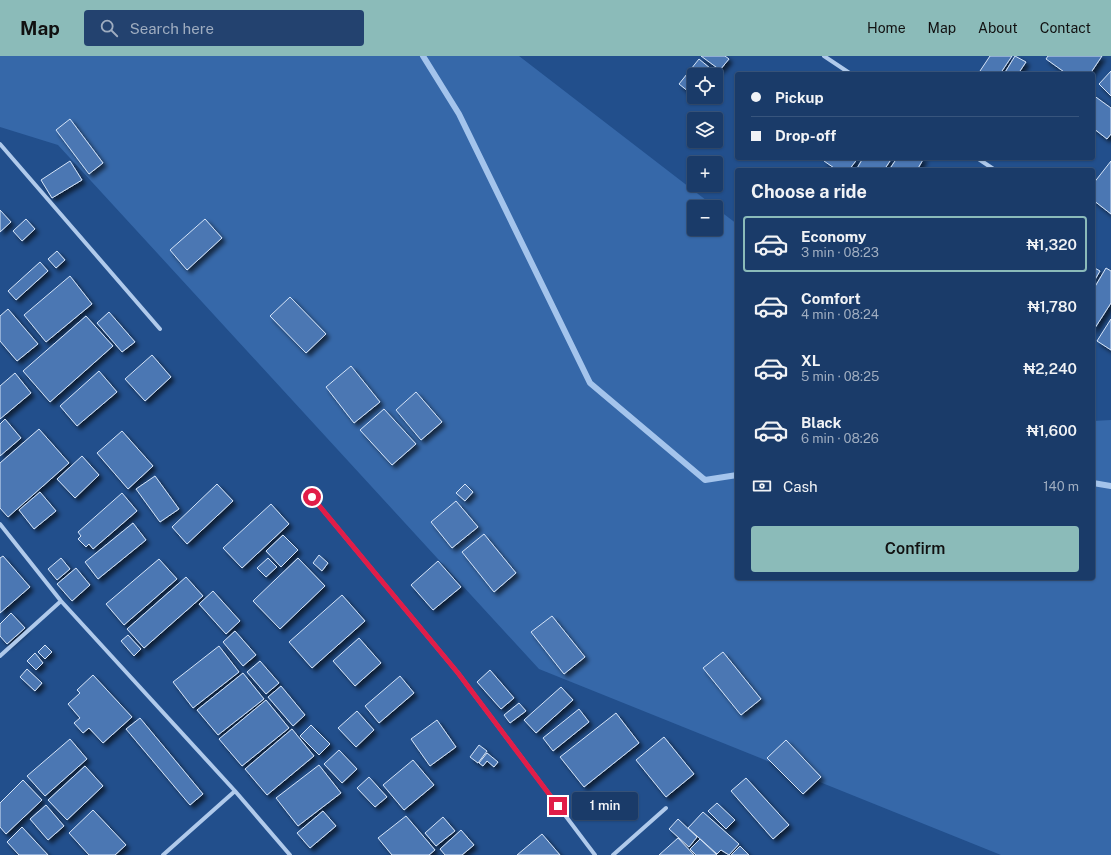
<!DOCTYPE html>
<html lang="en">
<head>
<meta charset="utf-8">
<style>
  :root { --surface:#1a3b69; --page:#23426f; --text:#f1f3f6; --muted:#9fadc0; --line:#38557d; --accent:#8bbbb9 }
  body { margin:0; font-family:"Public Sans",sans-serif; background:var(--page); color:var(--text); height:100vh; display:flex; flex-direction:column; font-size:15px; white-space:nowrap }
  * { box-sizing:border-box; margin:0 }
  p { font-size:13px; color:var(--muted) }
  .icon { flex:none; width:22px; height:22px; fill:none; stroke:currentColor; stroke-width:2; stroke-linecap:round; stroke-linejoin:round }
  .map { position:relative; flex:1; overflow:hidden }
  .details { position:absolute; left:735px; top:112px; width:360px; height:412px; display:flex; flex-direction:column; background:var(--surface); border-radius:4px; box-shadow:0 1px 3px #0004,0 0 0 1px var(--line) }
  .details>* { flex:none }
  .guide { position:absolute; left:735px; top:16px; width:360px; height:88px; border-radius:4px; box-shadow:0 1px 3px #0004,0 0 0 1px var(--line); display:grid; align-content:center; height:88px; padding:0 16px; background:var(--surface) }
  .buttons { position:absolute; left:687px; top:12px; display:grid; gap:8px }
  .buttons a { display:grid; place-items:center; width:36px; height:36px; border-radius:4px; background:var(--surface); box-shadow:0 1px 3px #0004,0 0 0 1px var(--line); font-size:20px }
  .end { position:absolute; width:18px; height:18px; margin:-9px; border:5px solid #e11d48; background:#fff; box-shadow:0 0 0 2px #fff }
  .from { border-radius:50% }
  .bubble { position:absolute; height:28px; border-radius:4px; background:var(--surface); box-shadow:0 1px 3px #0004,0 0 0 1px var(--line); font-size:13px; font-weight:600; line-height:28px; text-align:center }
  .guide b { display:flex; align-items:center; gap:14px; height:38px; font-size:15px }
  .guide b+b { border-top:1px solid var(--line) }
  .guide i { width:10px; height:10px; background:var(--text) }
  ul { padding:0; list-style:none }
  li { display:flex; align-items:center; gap:12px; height:56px; margin:0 8px 6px; padding:0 8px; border:2px solid transparent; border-radius:4px }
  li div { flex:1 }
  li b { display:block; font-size:15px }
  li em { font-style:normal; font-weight:600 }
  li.selected { border-color:var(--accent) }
  li>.icon { width:36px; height:36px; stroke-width:1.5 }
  h2 { padding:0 16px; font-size:18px; line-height:48px }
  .pay { display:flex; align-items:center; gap:10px; height:44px; padding:0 16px; font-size:15px }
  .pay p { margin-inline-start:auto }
  .action { display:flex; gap:8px; margin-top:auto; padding:8px 16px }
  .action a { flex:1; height:46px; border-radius:4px; background:var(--accent); color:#111; font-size:16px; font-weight:600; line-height:46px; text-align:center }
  header { display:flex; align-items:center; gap:24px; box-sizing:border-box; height:56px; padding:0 20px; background:var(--accent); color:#111 }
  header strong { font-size:19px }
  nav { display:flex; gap:22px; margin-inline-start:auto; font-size:14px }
  .search { width:280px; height:36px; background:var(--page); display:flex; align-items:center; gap:10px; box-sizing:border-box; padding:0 14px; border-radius:4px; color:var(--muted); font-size:15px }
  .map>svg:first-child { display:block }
  .green { fill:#3668a9 }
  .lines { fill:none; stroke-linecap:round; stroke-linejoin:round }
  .stream { stroke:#a4c4ec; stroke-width:6 }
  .building { fill:#4b77b3; stroke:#d5e4f8; filter:url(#shadow) }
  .minor { stroke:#b0caeb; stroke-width:4 }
  .route { stroke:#e11d48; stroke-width:5 }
</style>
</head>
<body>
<header>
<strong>Map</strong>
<div class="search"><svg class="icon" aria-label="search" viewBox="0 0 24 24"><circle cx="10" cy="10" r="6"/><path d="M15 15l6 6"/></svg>Search here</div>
<nav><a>Home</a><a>Map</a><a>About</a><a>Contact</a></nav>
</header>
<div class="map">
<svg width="1111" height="799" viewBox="0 0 1111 799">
  <defs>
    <filter id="shadow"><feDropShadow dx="3.5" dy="3.5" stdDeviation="2" flood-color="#0009"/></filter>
  </defs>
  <rect width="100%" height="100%" fill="#224f8c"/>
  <path class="green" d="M0 0H519L715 151H694V173H716V152L737 168V522H1093V365L1111 364V799H1001L539 613 58 89 0 71Z"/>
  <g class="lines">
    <path class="stream" d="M423 0 459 58 590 327 705 424 737 419
      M1093 427 1111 430"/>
  </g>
  <path class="building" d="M701 0H725L729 3 720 14Z
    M990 0H1012L1000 18H978Z
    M1015 0 1026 6 1018 18H1004Z
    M1048 0H1102L1090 18H1067L1046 3Z
    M699 3 716 17 714 19H694V40L679 28Z
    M1111 15V40L1099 28Z
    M1093 39 1111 52V78L1107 83 1093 72Z
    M70 63 103 107 89 118 56 74Z
    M827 102H858L849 114H837L824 105Z
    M863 102H892L884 114H856Z
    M897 102H924L917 114H889Z
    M70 105 82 124 52 142 41 124Z
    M1111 105V158L1093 144V128Z
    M0 154 11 166 0 176Z
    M26 163 35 173 22 185 13 175Z
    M205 163 222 182 187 214 170 194Z
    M57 195 65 204 56 212 48 203Z
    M40 206 48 215 16 244 8 235Z
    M1093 211 1100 215 1093 227Z
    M1106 212 1111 215V247L1093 275V234Z
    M70 220 92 248 46 286 24 259Z
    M290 241 326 278 306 297 270 260Z
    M8 253 38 288 17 305 0 285V260Z
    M109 256 135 286 122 296 97 267Z
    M86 260 113 290 50 346 23 315Z
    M1111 263V294L1097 285Z
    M152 299 171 321 145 345 125 323Z
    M351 310 380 346 354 367 326 331Z
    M99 315 117 336 77 370 60 350Z
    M15 317 31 337 0 363V330Z
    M416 336 442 366 421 384 396 354Z
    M384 353 416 388 392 409 360 374Z
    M5 363 21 382 0 400V368Z
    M39 373 69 407 8 461 0 452V407Z
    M122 375 153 410 128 433 97 397Z
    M82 400 99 419 75 442 57 423Z
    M155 420 179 453 160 466 136 433Z
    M217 428 233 445 187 488 172 471Z
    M465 428 473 436 465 445 456 437Z
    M40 436 56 455 34 473 19 454Z
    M122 437 137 455 93 493 89 488 86 491 78 483 81 480 78 476Z
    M456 445 478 471 452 492 431 466Z
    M271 448 289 468 242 512 223 492Z
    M133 467 146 484 98 523 85 506Z
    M484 478 516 517 494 536 462 496Z
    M283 479 298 494 281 511 266 495Z
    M319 499 328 507 322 515 313 507Z
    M3 500 30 531 0 557V502Z
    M61 502 70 513 57 524 48 513Z
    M268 502 277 511 266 521 257 512Z
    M298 502 325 530 280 573 253 545Z
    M159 503 177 523 124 569 106 548Z
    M438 505 461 531 433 554 411 529Z
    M76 512 90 529 72 545 57 528Z
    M186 521 203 540 144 592 127 573Z
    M213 535 240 565 226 578 199 548Z
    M342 539 365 565 312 612 289 586Z
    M11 557 25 572 7 588 0 580V568Z
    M552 560 585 601 564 618 531 576Z
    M235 575 256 599 243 610 223 586Z
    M128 579 141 593 134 600 121 585Z
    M359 582 381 607 355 630 333 605Z
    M45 589 52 596 45 603 38 596Z
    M219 590 239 616 193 652 173 626Z
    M723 596 761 643 741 659 703 612Z
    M35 597 43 607 36 614 27 605Z
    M260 605 279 627 266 638 247 616Z
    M27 613 42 627 35 635 20 621Z
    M490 614 514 642 501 653 477 626Z
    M243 617 264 643 218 679 197 654Z
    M93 619 132 661 103 687 89 672 83 677 74 667 80 662 68 648 80 637 77 634Z
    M400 620 414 637 379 667 365 650Z
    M281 630 305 659 293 670 268 641Z
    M561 631 573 644 536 677 524 664Z
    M266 644 289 672 242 710 219 683Z
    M519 647 526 655 510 667 504 659Z
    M579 653 589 666 553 695 543 682Z
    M357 655 374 674 356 691 338 672Z
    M616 657 639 687 584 731 560 701Z
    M140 662 203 738 190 749 126 673Z
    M437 664 456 691 430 710 411 683Z
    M311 669 330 688 319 699 300 680Z
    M292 673 314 700 267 739 245 713Z
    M664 681 694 718 666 741 636 704Z
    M70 683 87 703 45 740 27 720Z
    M786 684 821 721 803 738 767 702Z
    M479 689 487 695 478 707 470 701Z
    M339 694 357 713 342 727 324 708Z
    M487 697 498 706 494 711 487 705 483 710 479 707Z
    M413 704 434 729 404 754 383 729Z
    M319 709 341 737 298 770 276 742Z
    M85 710 103 730 67 764 48 744Z
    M369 721 387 741 375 751 357 732Z
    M746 722 789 769 773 783 731 735Z
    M23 724 42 744 6 778 0 771V747Z
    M717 747 735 764 726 773 708 755Z
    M46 749 64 770 48 784 30 763Z
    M93 754 126 789 115 799H89L69 777Z
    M323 755 336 770 310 792 297 777Z
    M703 756 739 788 729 799 721 794 717 798 688 772Z
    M406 760 435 794 429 799H392L378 782Z
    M443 761 455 775 436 790 425 777Z
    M678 763 697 781 689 791 669 773Z
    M22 771 48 799H19L7 786Z
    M461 774 474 789 462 799H445L440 793Z
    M542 778 560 799H517Z
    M678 782 694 799H659Z
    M700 783 717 799H696L690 793Z
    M740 790 749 799H731Z"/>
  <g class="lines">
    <path class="minor" d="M824 0 851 18
      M0 88 160 273
      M977 102 995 114
      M312 441 458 617 595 799
      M0 468 61 545 235 735 290 799
      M0 600 61 545
      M163 799 235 735
      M613 799 666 752"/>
  </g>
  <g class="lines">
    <path class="route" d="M312 441 458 617 558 750"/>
  </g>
</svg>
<div class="buttons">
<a><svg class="icon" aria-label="locate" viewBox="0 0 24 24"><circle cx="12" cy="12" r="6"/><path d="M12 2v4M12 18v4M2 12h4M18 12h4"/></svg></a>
<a><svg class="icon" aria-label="layers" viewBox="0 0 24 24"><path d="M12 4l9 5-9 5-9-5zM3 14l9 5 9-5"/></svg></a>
<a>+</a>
<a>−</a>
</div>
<i class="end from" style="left:312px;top:441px"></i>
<i class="end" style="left:558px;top:750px"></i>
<div class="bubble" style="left:572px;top:736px;width:66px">1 min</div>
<div class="guide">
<b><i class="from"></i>Pickup</b>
<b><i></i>Drop-off</b>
</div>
<section class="details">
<h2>Choose a ride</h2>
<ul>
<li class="selected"><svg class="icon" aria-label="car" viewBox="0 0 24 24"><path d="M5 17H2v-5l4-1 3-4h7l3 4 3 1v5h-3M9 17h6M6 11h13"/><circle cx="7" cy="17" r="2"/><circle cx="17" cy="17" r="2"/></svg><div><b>Economy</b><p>3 min · 08:23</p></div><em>₦1,320</em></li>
<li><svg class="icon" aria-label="car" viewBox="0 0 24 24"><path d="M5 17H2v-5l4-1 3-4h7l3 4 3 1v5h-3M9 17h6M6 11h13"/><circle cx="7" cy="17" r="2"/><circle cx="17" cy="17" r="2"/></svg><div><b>Comfort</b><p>4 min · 08:24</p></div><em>₦1,780</em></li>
<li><svg class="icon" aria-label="car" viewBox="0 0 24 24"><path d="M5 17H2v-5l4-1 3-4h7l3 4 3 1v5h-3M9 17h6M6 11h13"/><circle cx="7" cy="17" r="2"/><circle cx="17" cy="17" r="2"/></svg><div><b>XL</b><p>5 min · 08:25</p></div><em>₦2,240</em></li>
<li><svg class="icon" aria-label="car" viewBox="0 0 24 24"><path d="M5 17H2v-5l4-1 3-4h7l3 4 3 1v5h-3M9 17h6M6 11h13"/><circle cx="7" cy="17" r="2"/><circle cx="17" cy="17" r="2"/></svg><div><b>Black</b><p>6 min · 08:26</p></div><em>₦1,600</em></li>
</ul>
<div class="pay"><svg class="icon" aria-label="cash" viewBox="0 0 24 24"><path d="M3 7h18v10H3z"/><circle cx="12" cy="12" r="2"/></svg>Cash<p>140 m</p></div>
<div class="action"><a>Confirm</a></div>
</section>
</div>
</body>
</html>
